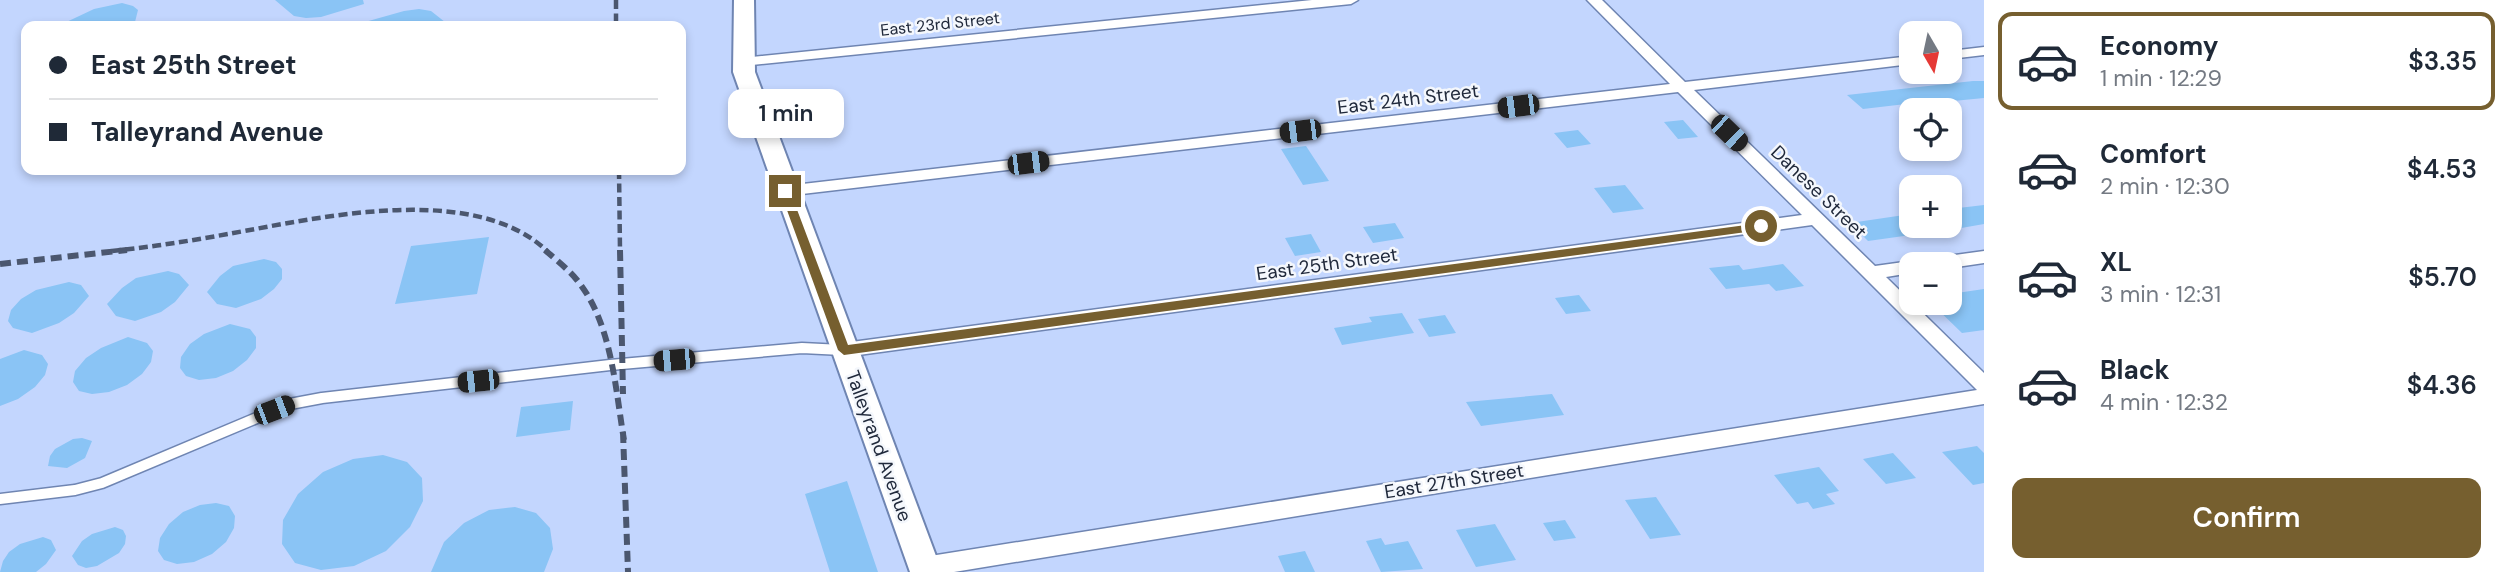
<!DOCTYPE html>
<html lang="en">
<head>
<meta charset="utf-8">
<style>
  :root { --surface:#fff; --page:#f6f6f7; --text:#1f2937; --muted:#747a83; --line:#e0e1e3; --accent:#765f2f }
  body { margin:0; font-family:"DM Sans",sans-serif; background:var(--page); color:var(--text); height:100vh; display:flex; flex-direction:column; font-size:26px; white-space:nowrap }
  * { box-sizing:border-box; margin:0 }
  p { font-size:23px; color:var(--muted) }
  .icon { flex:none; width:38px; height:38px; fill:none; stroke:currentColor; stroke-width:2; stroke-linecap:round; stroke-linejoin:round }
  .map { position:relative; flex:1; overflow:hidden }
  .side { display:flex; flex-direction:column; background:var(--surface); width:525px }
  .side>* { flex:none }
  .guide { position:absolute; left:21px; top:21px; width:665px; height:154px; border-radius:14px; box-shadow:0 4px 10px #0003; display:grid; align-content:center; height:154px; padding:0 28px; background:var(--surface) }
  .needle { width:46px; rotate:171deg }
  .fabs { position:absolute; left:1899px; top:21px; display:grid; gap:14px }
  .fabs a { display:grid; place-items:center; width:63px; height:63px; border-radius:14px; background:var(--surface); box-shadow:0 4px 10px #0003; font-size:35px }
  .end { position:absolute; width:32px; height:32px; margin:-16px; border:9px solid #765f2f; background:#fff; box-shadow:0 0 0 4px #fff }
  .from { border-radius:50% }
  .bubble { position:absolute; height:49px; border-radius:14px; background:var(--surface); box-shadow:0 4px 10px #0003; font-size:23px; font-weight:600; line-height:49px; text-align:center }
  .car { position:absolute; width:21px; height:42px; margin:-21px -10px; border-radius:9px; box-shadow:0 0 5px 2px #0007; background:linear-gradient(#222 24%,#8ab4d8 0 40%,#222 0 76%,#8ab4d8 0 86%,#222 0) }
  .guide b { display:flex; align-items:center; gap:24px; height:66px; font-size:26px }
  .guide b+b { border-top:2px solid var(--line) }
  .guide i { width:18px; height:18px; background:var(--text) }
  ul { padding:12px 0 0; list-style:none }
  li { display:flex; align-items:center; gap:21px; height:98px; margin:0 14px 10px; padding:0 14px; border:4px solid transparent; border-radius:14px }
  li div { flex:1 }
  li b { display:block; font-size:26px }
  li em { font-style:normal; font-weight:600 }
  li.active { border-color:var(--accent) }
  li>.icon { width:63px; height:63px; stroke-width:1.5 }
  .cta { display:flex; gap:14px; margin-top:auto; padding:14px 28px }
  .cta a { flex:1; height:80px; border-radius:14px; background:var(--accent); color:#fff; font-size:28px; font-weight:600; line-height:80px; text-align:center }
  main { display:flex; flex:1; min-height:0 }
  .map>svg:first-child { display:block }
  .building { fill:#8ac4f5 }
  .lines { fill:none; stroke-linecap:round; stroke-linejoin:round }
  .lane-casing { stroke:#6f85b2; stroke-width:13 }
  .street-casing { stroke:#6f85b2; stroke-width:3 }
  .secondary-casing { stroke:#6f85b2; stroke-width:4 }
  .lane { stroke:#fff; stroke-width:10 }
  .street { fill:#fff; fill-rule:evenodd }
  .secondary { fill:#fff; fill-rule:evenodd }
  .rail-far1 { stroke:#4b576f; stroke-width:4.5; stroke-dasharray:9 4.5; stroke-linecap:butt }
  .rail { stroke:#4b576f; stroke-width:6; stroke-dasharray:11 6; stroke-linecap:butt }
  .route { fill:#765f2f }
  .labels { text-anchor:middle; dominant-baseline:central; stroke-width:5; stroke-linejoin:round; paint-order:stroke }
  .far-street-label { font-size:16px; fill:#20293b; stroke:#f4f7fc }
  .street-label { font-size:19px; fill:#20293b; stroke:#f4f7fc }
</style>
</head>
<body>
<main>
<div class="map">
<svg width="1984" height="572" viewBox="0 0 1984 572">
  <rect width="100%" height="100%" fill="#c3d6fe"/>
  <path class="building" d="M275 0H363L364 4 321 17 306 18 294 16Z
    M122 3 133 6 138 10 134 26H58L94 9Z
    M419 9 431 11 450 26H366L365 22 404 11Z
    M1973 81H1984V98L1943 102 1940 100 1863 109 1847 95Z
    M1683 120 1698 137 1678 139 1664 122Z
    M1578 130 1591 144 1567 148 1554 133Z
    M1306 146 1329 181 1303 185 1281 149Z
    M1625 185 1644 209 1613 213 1594 188Z
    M1984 205V224L1950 230V209Z
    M1911 214V235L1868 241 1850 223Z
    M1395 223 1404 238 1373 243 1363 227Z
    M1311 234 1321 252 1295 256 1285 238Z
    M489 237 477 294 395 304 411 246Z
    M264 259 276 262 282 269V279L274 289 261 299 236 308 217 304 207 292 220 276 233 266Z
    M1783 264 1804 286 1776 291 1769 284 1726 289 1709 268 1739 265 1743 270Z
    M168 271 179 274 189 285 175 302 161 312 135 321 116 316 107 304 122 288 136 278Z
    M69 282 81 285 89 296 74 313 59 323 32 333 13 328 8 321 11 310 21 299 36 290Z
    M1984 289V330L1962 333 1931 303H1950V294Z
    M1579 295 1591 311 1566 314 1555 298Z
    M1402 313 1414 333 1342 345 1334 328 1372 322 1369 317Z
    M1445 315 1456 333 1429 337 1418 319Z
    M230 324 250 329 256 337V348L247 360 233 371 216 378 199 380 186 376 180 368 181 357 190 344 204 334Z
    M128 337 147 343 153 351 151 362 142 374 127 385 109 392 92 394 79 391 73 382 75 371 86 358 101 348Z
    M24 350 42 355 48 364 45 375 35 387 18 399 0 406V359Z
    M1552 394 1564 415 1481 426 1466 402Z
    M573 401 570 430 516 437 521 407Z
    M82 438 92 441 85 458 67 468 48 466 50 456 55 449 73 439Z
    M1977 446 1984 453V483L1973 485 1942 452Z
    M1893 453 1916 478 1886 484 1863 459Z
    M383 455 407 462 422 478 423 501 410 527 386 551 354 566 321 570 295 563 282 544 283 520 298 494 323 472 353 459Z
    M1819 467 1839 491 1826 494 1835 504 1813 509 1808 502 1797 504 1774 475Z
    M847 481 878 572H830L805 494Z
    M1656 497 1681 535 1650 539 1625 500Z
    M216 503 229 506 235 516 234 528 226 542 212 554 194 562 177 564 164 560 158 551 160 538 169 524 183 512 200 505Z
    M515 507 536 513 550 528 553 549 544 572H431L444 542 464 523 489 510Z
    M1565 520 1576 538 1554 541 1543 523Z
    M1495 524 1516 560 1476 567 1456 530Z
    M115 527 123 530 126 536 125 544 119 553 97 566 86 568 78 565 72 556 82 541 92 534Z
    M43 537 51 540 56 550 46 564 36 572H0L3 561 9 552 20 544Z
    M1381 538 1385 545 1408 541 1423 569 1381 572 1366 541Z
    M1305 551 1315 572H1285L1278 556Z"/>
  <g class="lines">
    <g class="lane-casing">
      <path id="lane" d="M0 499 75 490 102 483 290 404 322 398 610 365 802 348 842 350"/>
    </g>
    <g class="street-casing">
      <path id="street" d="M1312 0H1358L1351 4 742 66 735 62 742 58Z
        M1587 0H1602L1685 82 1911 56V64L1694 90 1875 266 1911 261 1917 263 1911 264V273L1886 277 1984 373V404L954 572H915L913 567 916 560 924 557 1977 390 1812 225 844 357 837 355 835 350 837 345 844 343 1802 215 1678 92 785 196 777 191 785 186 1670 84Z
        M1984 47V55L1950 59V51Z
        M1984 251V263L1950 268V264H1924L1933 258Z"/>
    </g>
    <g class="secondary-casing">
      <path id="secondary" d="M734 0H754L755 72 942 572H910L733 72Z"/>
    </g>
    <use href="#lane" class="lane"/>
    <use href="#street" class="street"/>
    <use href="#secondary" class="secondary"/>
    <path class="rail-far1" d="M616 0V26
      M619 170 620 251
      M112 251C151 247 189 241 228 234 318 218 473 181 547 251"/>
    <path class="rail" d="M545 250C555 259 568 269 577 280 612 323 615 387 624 440
      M620 250 623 394
      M0 264 127 250
      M623 432 628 572"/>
  </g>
  <path class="route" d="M782 189 790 191 848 345 1761 223 1767 226 1761 230 844 355 838 350 780 191Z"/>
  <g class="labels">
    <g class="far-street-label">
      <text transform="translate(940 24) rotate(-6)">East 23rd Street</text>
    </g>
    <g class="street-label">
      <text transform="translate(1408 99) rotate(-7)">East 24th Street</text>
      <text transform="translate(1819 192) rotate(44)">Danese Street</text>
      <text transform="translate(1327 264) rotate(-8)">East 25th Street</text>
      <text transform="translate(879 446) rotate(70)">Talleyrand Avenue</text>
      <text transform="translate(1454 481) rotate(-9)">East 27th Street</text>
    </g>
  </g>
</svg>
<div class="fabs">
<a><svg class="needle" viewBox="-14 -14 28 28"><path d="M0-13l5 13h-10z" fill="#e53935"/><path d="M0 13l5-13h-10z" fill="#747a83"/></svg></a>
<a><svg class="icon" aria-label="locate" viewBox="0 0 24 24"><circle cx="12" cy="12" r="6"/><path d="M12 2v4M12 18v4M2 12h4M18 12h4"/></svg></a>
<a>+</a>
<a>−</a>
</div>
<i class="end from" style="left:1761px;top:226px"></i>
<i class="end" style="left:785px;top:191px"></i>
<div class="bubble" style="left:728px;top:89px;width:116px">1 min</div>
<i class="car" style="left:1518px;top:106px;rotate:263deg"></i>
<i class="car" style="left:1300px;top:131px;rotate:263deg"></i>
<i class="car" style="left:1729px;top:133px;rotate:134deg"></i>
<i class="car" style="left:1028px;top:163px;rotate:83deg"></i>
<i class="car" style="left:674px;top:360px;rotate:265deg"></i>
<i class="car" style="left:478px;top:381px;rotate:264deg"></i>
<i class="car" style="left:274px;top:410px;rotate:69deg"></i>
<div class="guide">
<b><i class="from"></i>East 25th Street</b>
<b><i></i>Talleyrand Avenue</b>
</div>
</div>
<section class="side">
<ul>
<li class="active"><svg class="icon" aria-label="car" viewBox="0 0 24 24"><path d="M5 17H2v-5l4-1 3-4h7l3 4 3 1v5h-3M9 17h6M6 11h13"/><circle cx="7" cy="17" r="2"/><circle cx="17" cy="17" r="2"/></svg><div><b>Economy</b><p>1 min · 12:29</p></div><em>$3.35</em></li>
<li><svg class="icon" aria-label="car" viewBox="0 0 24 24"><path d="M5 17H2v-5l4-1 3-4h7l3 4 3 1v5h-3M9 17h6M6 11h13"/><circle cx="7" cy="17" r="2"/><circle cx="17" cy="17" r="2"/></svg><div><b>Comfort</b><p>2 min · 12:30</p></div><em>$4.53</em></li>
<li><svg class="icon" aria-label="car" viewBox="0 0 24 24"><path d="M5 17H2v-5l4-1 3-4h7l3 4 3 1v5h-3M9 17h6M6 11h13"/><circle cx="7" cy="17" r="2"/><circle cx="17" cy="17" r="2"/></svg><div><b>XL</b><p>3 min · 12:31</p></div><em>$5.70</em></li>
<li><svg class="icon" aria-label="car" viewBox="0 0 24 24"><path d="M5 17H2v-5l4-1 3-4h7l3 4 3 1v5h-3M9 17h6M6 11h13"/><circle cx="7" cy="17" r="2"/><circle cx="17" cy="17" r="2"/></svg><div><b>Black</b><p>4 min · 12:32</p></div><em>$4.36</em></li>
</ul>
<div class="cta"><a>Confirm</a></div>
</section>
</main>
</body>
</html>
